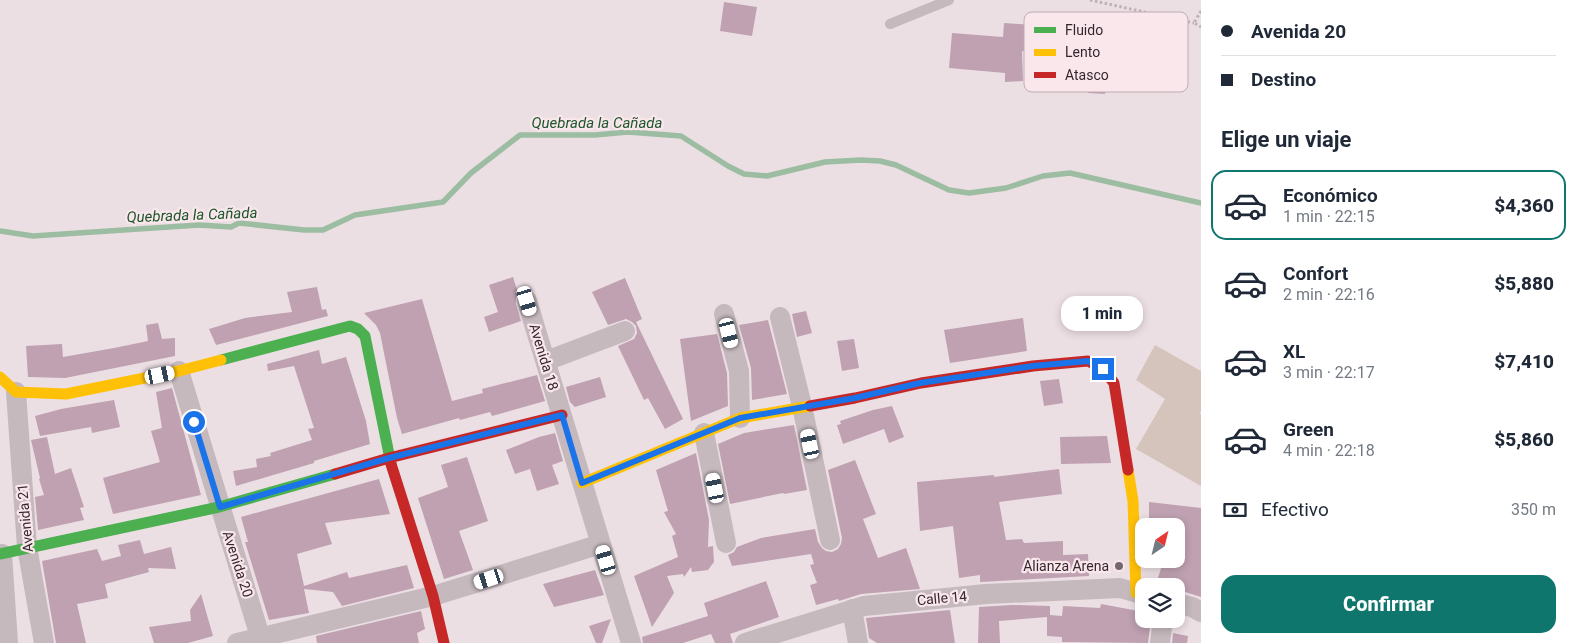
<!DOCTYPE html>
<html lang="es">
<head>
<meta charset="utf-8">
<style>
  :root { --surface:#fff; --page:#f6f6f7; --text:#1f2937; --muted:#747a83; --line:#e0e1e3; --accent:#0f766e }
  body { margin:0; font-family:Roboto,sans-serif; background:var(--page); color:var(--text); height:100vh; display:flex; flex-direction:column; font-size:19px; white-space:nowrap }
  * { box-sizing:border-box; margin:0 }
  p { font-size:16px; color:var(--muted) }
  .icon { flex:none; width:28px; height:28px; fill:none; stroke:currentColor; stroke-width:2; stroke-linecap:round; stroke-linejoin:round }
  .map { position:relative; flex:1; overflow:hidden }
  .sheet { display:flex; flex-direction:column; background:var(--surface); width:375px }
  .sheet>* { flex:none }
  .banner { display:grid; align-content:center; height:110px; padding:0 20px; background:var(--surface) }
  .needle { width:32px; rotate:35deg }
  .buttons { position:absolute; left:1135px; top:518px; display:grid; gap:10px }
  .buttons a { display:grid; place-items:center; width:50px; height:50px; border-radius:10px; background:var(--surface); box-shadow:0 2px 8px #0003; font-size:25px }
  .end { position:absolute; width:22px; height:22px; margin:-11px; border:6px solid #1a73e8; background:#fff; box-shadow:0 0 0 2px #fff }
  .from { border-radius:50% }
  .bubble { position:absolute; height:35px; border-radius:15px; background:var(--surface); box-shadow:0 2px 8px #0003; font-size:16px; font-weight:800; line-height:35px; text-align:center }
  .car { position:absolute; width:15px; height:30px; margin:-15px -8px; border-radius:6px; box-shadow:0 0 4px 1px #0007; background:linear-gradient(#fff 24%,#345 0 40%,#fff 0 76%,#345 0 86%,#fff 0) }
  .banner b { display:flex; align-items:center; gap:18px; height:48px; font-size:19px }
  .banner b+b { border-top:1px solid var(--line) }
  .banner i { width:12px; height:12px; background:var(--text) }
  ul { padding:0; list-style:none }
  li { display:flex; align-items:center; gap:15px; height:70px; margin:0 10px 8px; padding:0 10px; border:2px solid transparent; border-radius:15px }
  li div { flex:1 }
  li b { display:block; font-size:19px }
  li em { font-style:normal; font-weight:800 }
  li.on { border-color:var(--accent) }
  li>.icon { width:45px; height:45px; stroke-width:1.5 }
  h2 { padding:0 20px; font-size:22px; line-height:60px }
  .pay { display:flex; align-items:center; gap:12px; height:55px; padding:0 20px; font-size:19px }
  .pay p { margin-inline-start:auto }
  .cta { display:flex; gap:10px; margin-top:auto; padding:10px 20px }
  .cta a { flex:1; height:58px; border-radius:15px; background:var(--accent); color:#fff; font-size:20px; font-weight:800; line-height:58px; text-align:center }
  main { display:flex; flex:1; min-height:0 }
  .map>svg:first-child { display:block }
  .green { fill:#d4c4bb }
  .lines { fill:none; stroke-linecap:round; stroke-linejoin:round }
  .stream { stroke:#9cbda2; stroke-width:5.5 }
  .building { fill:#bfa1b1 }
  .path { stroke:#beb1b6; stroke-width:3; stroke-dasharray:2.5 2.5; stroke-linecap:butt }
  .lane { stroke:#c5b9bd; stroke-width:10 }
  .street { stroke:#c5b9bd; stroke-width:20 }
  .fast { stroke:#4caf50; stroke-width:11 }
  .slow { stroke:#ffc107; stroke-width:11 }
  .jam { stroke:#c62828; stroke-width:11 }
  .route { stroke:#1a73e8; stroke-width:6 }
  .poi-dot { fill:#75676d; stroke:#f9e7ec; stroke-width:2 }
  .labels { text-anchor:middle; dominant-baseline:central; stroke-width:4.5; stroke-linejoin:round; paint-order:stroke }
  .street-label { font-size:14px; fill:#35272e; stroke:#f9e7ec }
  .poi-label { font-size:14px; fill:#35272e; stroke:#f9e7ec; text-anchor:end }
  .water-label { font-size:15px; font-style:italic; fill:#1d562c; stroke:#f9e7ec }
  .key { fill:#f9e7ec; stroke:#beadb3; stroke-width:1 }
  .key-label { font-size:14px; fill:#35272e }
</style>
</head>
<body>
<main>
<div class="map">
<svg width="1201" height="643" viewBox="0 0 1201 643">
  <rect width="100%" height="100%" fill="#ecdfe3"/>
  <path class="green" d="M1155 345 1201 371V411L1200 413 1201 415V486L1136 449 1165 399 1136 380Z"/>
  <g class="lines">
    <path class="stream" d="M0 231 33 236 199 225 231 227 239 223 304 230H323L355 215 443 202 471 173 520 135H595L628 132 681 136 728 166 744 174 767 176 825 162 861 160 880 161 896 165 949 190 969 193 1006 188 1043 176 1070 173 1201 203"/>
  </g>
  <path class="building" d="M724 2 757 7 752 36 720 31Z
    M1004 23 1033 25 1032 52 1022 51 1023 81 1005 82V73L949 68 952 33 1003 37Z
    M1091 58 1127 62 1126 85 1106 83 1105 94 1088 93Z
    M513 277 518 293 516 298V304L521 321 489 332 484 317 498 312 489 285Z
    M625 278 642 319 636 322 683 419 665 429 648 398 644 400 618 346 634 339 637 333 636 326 632 322 626 319 608 325 592 292Z
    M317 287 322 310 326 309 328 316 216 345 209 329 245 318 292 312 287 292Z
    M422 299 452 401 483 393 482 389 537 375 545 401 492 416 490 412 460 420 459 418 402 434 397 418 380 333 376 325 364 313Z
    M806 311 812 333 797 337 792 314Z
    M1023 318 1027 351 950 363 944 330Z
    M768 320 787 394 752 400 751 368 739 325Z
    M158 323 162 339 175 338V356L65 378 28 377 26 346 62 344 63 357 114 348 148 341 146 325Z
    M717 334 727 373 728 406 691 421 680 339Z
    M854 339 859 368 842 371 837 341Z
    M319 350 322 364 346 357 366 421 370 444 314 461V463L236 486 233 471 257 467 256 459 271 456 270 453 312 440 308 429 314 428 294 366 268 371 267 364Z
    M600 377 606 397 575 407 570 402 566 387Z
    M1059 379 1063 403 1044 406 1040 381Z
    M172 388 201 495 113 514 103 478 160 462 151 431 162 428 156 392Z
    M114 400 120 427 92 433 91 427 40 436 35 416 61 409Z
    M892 406 904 437 889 443 884 429 843 444 837 425 841 424 840 421 873 410Z
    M794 425 807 490 784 494 783 493 730 504 718 444 744 433Z
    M555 433 563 461 552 465 559 484 537 491 530 469 515 474 506 450 539 437Z
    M1107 436 1111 463 1061 464 1060 437Z
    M47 437 55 474 71 468 84 507 80 508 84 520 38 530 35 497 44 495 39 479 40 478 31 440Z
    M696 453 709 520 708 547 713 546 714 562 708 570 692 572 691 567 684 577 683 574 667 576 674 593 652 627 634 576 678 557 672 536 676 534 664 512 668 511 656 470Z
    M467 457 488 521 459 531 473 570 444 579 418 498 448 487 441 465Z
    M855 460 876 514 863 519 878 558 906 548 920 589 861 594 839 601 838 599 816 605 810 585 817 583 810 565 814 564 811 554 732 566 728 555 734 552 737 547 761 538 815 529 818 542 822 548 826 551 832 552 838 549 841 544 842 538 828 470Z
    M1059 469 1062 494 999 502 1006 540 1022 539 1024 543 1063 541V555L1088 554 1089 576 980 582V575L959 578 953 526 920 531 917 482 994 475V477Z
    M379 479 390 514 325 523 332 544 297 554 304 586 347 572 349 578 407 565 414 588 342 606 333 592 304 589 309 613 269 620 245 542H248L241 517Z
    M1149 502 1201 508V597L1176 589V586H1165L1156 584 1164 559H1176V526H1149Z
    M140 540 144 554 171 547 176 569 148 568 149 572 105 584 108 598 77 604 86 643H56L42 561 97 549 102 561 121 556 118 545Z
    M595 570 604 595 554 607 543 584Z
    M766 581 779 617 730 634 733 643H715L711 634 683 643H643L642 637 708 616 704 603Z
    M201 594 213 636 188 643H154L149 627 191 621 190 610Z
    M1101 604 1144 612V619H1151L1148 643 1062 642V637L1047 636V617L999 621 1000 643H978L979 607 1012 605 1050 606V615L1062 616 1063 606 1100 608Z
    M950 610 955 643H877L869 638 866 618Z
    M421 611 425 629 417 633 419 643H317L316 636Z
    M611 619 602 643H596L589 626Z
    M1173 633 1188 636 1187 643H1172Z"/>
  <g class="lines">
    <path class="path" d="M1090 0 1194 23
      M1201 11 1194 23 1201 27"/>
    <path class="lane" d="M890 24 949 0"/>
    <path class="street" d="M527 301 631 643
      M724 314 739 371 740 418
      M780 317 802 406 830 540
      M546 361 625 331
      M179 371 262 643
      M16 392 27 547 44 643
      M704 433 726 543
      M2 554 8 643
      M1176 603 1192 607 1201 612
      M852 609 858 643
      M237 643 433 596 601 544
      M745 643 864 606 986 594 1120 588 1144 595
      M1160 643 1163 619"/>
    <path class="fast" d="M221 360 350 326 358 329 365 336 391 464
      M0 554 219 507 335 474"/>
    <path class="slow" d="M0 377 16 392 66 394 179 371 221 360
      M1128 470 1133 501 1136 593
      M582 483 740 418 810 406"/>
    <path class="jam" d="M810 406 855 398 921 383 1033 366 1088 361 1103 369 1114 383 1128 470
      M391 464 433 596 444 643
      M335 474 389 458 562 415"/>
  </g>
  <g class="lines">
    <path class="route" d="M194 422 220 507 389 458 562 415 582 483 740 418 855 398 920 383 1033 366 1088 361 1103 369"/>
  </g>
  <circle class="poi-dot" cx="1119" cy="566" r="5"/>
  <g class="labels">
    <g class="street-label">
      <text transform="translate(544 357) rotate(73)">Avenida 18</text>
      <text transform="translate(25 518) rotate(-95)">Avenida 21</text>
      <text transform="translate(238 564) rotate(72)">Avenida 20</text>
      <text transform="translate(942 598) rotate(-5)">Calle 14</text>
    </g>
    <g class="poi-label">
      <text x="1109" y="566">Alianza Arena</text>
    </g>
    <g class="water-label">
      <text x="597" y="123">Quebrada la Cañada</text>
      <text transform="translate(192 215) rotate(-2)">Quebrada la Cañada</text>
    </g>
  </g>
  <rect x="1024" y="12" width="164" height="80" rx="8" class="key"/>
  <rect x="1034" y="27" width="22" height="6" fill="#4caf50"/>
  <rect x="1034" y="49" width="22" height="7" fill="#ffc107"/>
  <rect x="1034" y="72" width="22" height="6" fill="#c62828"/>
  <g class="key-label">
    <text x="1065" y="35">Fluido</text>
    <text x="1065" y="57">Lento</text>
    <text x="1065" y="80">Atasco</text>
  </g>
</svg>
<div class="buttons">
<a><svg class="needle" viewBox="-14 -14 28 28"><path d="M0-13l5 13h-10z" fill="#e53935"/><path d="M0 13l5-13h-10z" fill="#747a83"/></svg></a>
<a><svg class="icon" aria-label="layers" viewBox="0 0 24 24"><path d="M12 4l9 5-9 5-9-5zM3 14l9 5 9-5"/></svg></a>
</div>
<i class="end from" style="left:194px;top:422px"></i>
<i class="end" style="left:1103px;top:369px"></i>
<div class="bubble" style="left:1061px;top:296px;width:82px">1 min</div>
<i class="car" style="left:527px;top:301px;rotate:163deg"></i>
<i class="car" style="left:729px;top:333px;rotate:166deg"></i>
<i class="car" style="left:160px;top:375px;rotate:78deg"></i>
<i class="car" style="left:810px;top:444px;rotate:348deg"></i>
<i class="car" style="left:715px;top:488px;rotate:349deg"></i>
<i class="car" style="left:606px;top:560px;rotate:343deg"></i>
<i class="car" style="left:489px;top:579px;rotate:252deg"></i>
</div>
<section class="sheet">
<div class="banner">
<b><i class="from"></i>Avenida 20</b>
<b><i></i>Destino</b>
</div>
<h2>Elige un viaje</h2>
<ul>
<li class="on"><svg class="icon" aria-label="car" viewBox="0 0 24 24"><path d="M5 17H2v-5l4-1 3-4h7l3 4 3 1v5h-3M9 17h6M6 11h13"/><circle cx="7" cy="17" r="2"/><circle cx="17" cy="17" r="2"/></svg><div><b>Económico</b><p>1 min · 22:15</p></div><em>$4,360</em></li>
<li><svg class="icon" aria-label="car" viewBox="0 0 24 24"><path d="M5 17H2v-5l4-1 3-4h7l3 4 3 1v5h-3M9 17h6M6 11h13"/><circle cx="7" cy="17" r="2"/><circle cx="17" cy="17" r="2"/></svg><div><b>Confort</b><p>2 min · 22:16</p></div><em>$5,880</em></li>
<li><svg class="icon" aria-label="car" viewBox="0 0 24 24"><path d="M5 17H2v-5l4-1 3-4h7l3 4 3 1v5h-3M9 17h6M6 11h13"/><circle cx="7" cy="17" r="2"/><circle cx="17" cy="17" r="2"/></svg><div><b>XL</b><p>3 min · 22:17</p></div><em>$7,410</em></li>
<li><svg class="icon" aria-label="car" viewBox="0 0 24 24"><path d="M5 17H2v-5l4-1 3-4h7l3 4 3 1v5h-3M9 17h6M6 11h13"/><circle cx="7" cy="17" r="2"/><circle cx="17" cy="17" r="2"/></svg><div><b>Green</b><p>4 min · 22:18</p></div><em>$5,860</em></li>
</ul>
<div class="pay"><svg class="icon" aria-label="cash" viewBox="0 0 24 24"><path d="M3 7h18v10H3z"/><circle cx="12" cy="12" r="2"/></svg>Efectivo<p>350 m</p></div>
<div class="cta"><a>Confirmar</a></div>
</section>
</main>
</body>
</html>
